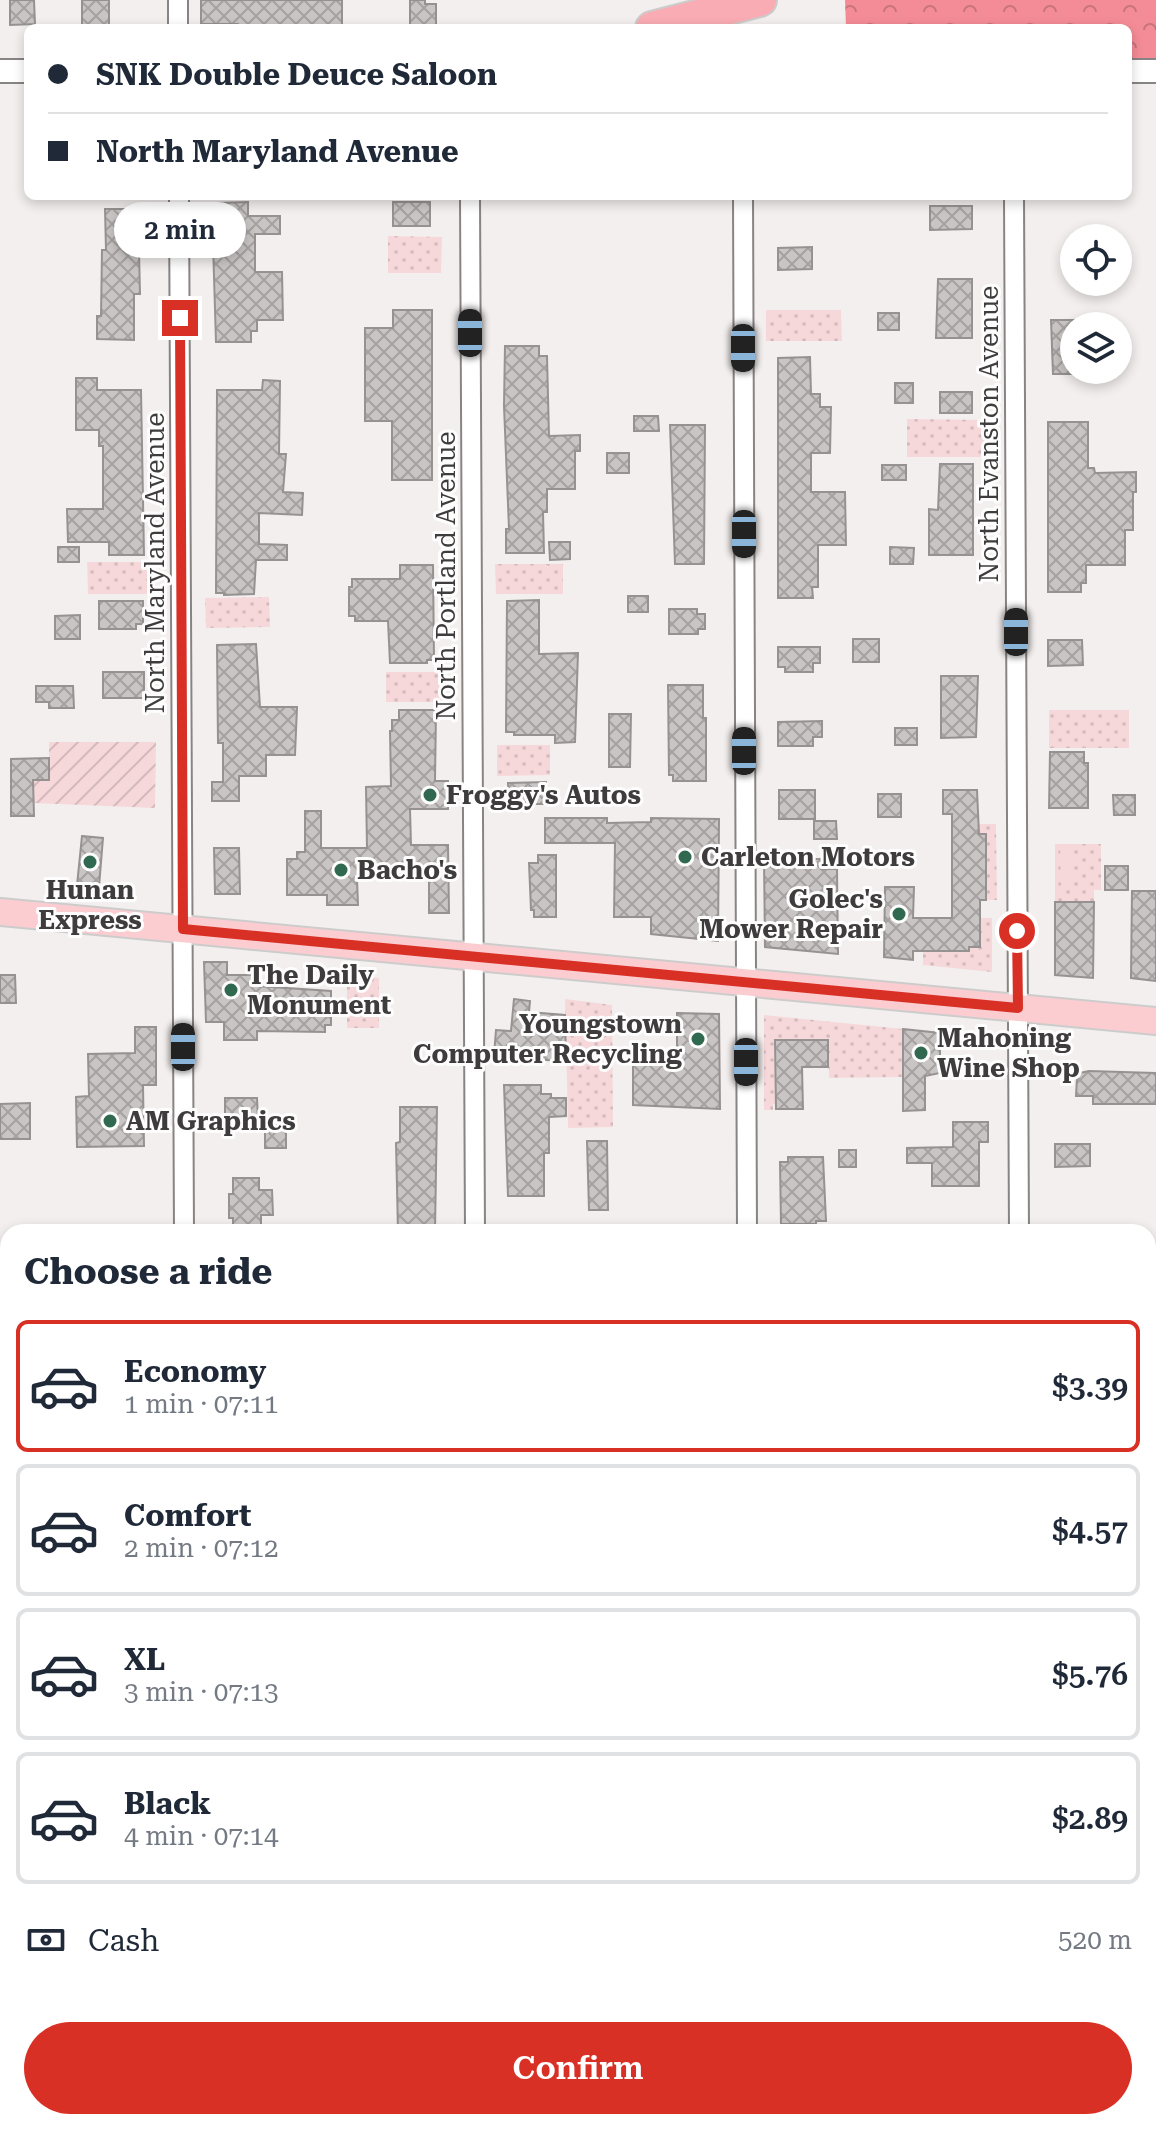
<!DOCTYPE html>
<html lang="en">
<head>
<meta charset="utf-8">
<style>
  :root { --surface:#fff; --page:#f6f6f7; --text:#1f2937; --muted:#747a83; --line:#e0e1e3; --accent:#d93025 }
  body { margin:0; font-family:"Roboto Serif",serif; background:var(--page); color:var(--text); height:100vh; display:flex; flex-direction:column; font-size:30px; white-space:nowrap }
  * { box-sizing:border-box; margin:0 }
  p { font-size:26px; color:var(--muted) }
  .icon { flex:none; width:44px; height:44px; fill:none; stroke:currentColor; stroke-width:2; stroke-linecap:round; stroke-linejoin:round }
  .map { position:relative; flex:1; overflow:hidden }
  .side { position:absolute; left:0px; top:1224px; width:1156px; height:906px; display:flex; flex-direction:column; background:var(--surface); border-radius:24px 24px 0 0; box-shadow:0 4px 12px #0003 }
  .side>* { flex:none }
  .banner { position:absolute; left:24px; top:24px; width:1108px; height:176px; border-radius:12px; box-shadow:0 4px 12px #0003; display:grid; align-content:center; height:176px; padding:0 24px; background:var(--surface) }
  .buttons { position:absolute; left:1060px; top:224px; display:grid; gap:16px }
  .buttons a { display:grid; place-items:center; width:72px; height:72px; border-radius:50%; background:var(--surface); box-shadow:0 4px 12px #0003; font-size:40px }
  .end { position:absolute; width:36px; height:36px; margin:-18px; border:10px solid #d93025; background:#fff; box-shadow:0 0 0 4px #fff }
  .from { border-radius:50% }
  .bubble { position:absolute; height:56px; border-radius:28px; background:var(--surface); box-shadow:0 4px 12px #0003; font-size:26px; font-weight:600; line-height:56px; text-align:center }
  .car { position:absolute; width:24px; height:48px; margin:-24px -12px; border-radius:10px; box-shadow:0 0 6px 2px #0007; background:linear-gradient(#222 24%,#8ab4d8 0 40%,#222 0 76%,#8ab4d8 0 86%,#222 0) }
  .banner b { display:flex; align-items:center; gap:28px; height:76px; font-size:30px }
  .banner b+b { border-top:2px solid var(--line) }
  .banner i { width:20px; height:20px; background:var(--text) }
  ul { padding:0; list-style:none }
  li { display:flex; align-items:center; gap:24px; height:132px; margin:0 16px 12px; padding:0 8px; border:4px solid var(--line); border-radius:12px }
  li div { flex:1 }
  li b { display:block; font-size:30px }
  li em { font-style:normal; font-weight:600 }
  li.selected { border-color:var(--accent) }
  li>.icon { width:72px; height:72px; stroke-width:1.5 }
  h2 { padding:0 24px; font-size:36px; line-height:96px }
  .pay { display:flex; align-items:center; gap:20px; height:88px; padding:0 24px; font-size:30px }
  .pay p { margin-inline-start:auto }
  .button { display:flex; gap:16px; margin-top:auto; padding:16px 24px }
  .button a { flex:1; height:92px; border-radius:48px; background:var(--accent); color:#fff; font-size:32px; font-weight:600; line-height:92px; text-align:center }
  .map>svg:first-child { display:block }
  .grass { fill:url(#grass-dots) }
  .forest { fill:url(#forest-crowns) }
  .park { fill:url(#park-crowns) }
  .garden { fill:url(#garden-furrows) }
  .pitch { fill:#f6d8da }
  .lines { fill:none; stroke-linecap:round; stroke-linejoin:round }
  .stream { stroke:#e27c87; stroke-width:6 }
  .building { fill:url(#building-cross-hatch); stroke:#979292; stroke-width:2 }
  .minor-casing { stroke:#898484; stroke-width:22 }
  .tertiary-casing { stroke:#898484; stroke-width:26 }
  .primary-casing { stroke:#cdcccc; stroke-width:30 }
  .motorway-casing { stroke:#cdcccc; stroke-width:36 }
  .minor { stroke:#fff; stroke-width:18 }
  .tertiary { stroke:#fff; stroke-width:22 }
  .primary { stroke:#fbcdd1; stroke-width:26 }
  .motorway { stroke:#f9acb3; stroke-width:32 }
  .route { stroke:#d93025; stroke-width:10 }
  .poi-dot { fill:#306850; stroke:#fefdfd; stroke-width:3 }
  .labels { text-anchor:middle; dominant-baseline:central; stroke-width:6; stroke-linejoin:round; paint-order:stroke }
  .street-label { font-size:26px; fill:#3e3c3c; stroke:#fefdfd }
  .poi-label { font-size:26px; font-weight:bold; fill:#3e3c3c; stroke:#fefdfd; text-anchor:start }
</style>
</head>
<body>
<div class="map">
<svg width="1156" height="2129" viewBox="0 0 1156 2129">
  <defs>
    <pattern id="grass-dots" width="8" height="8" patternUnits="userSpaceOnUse" patternTransform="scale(2)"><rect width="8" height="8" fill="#f6d8da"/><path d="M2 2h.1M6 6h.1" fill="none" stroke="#d4babc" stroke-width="1.8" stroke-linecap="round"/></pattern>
    <pattern id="forest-crowns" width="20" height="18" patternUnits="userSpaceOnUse" patternTransform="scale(2)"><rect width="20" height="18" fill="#f48c97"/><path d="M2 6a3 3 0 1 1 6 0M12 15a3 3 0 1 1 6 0" fill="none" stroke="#c7747c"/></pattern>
    <pattern id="park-crowns" width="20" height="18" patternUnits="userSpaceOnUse" patternTransform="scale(2)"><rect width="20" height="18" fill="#f6d8da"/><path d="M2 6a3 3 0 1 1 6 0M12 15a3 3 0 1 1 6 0" fill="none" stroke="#d4babc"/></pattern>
    <pattern id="garden-furrows" width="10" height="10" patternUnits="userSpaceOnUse" patternTransform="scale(2)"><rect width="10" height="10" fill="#f6d8da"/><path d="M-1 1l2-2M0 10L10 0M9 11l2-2" fill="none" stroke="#d4babc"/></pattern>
    <pattern id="building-cross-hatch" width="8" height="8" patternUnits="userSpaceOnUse" patternTransform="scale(2)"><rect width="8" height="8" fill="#cac5c5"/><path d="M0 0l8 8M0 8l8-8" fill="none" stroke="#a5a1a1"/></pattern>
  </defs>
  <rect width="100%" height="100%" fill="#f4efef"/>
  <path class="grass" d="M388 236 442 237 441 273H388Z
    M766 310H841L842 341H766Z
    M907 419 985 420V457H907Z
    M87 562H152L153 594H88Z
    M495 564H563V594H496Z
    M269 597 270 627 206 628 205 598Z
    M386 672H444V702H386Z
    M1049 710H1129V748H1049Z
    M497 745H550V775L497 776Z
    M979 824H996L997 900H986V834H979Z
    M1055 844H1101V890H1094V902H1055Z
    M980 918H992V972L923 965V951H969V947H980Z
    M347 975 379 978V1028H347Z
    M565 999 612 1005 613 1127 568 1128Z
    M764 1015 903 1029V1077L829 1078 828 1040H775V1104H773V1110H764Z"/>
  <path class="forest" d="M845 0H1156V71H1128V28H846Z"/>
  <path class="park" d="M1148 1726H1156V2129H957L956 2126H906V2122H1148Z"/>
  <path class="garden" d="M49 742H156L155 808 34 803 33 780H49Z"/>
  <path class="pitch" d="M1060 844H1074V887H1061Z"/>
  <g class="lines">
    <path class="stream" d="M1148 2085 1156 2086"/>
  </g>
  <path class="building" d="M10 0H34L35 24 10 25Z
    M82 0H109V26H82Z
    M201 0H342V28H242L238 24H201Z
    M410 0H425V4H436V28H410Z
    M248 202V216H280V234H255V272H282L283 320H257V331H251V342H216L213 244H216L215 203Z
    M393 202H430V226H393Z
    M930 206H972V229L930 230Z
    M105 209H138L140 294H134V340L97 339V316H101L102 250H106Z
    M812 247V269L778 270V248Z
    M938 279H972V338H936Z
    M393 310H432V480H392V421H365V328H393Z
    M878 313H899V330H878Z
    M1051 320H1074V374H1053Z
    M505 346H539V356H547L549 436 580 435V451H575V489H547V512H543L544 553H506V529H509L504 406Z
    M810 357 811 394H820V407H831L830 453H811V492H845L846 545H818V587H812L813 598H778V358Z
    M76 378H97V390H141L144 555H109V542H68L67 509H103V446H99V430H76Z
    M263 380 280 381 279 454H286L283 492 303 493 302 515 259 513V544L287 545V560H256L254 594 224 595V593H216L217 390H262Z
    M895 383H913V403H895Z
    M940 392H972V413H940Z
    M634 416H658L659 431H634Z
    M1048 422H1088V468H1094L1095 473 1136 472V492H1133V530H1125V565H1086V583H1081V592H1048Z
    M670 425H705L704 564H675Z
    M607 453H629V473H607Z
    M940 464H973V555H929V509L938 510Z
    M882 465H906V480H882Z
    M549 542H570V559L550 560Z
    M58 547H79V562H58Z
    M890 547 914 548 913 564H890Z
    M400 565H433L434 660H427V663H390L388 621H355V616H349V587H352V579H400Z
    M628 596H648V612H628Z
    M539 600V654L578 653 575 742 555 743V735H514V732H506L507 601Z
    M99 601H143V624H136V629H99Z
    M669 609H697V614H705V629H698V634H669Z
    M80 615V639H55V616Z
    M853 639H879V662H853Z
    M1048 640H1082L1083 665 1048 666Z
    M256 644 260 707H297L295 755H266V776H239V801H212V782H223V743H218L217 645Z
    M778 647H820V663H813V672H785V667H778Z
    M103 672H144V698H103Z
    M941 676H978L976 737 941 738Z
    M668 685H703V718H706V781H673V775H669Z
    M36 686H73L74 708H49V702H36Z
    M399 710H436L435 781H448V809H410L411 845H448L449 913H429V874L386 875 383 878 357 879 358 905H327V895H287V859H297V852H305V811H321V848H367L366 787 391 786 390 731H392V720H399Z
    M609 714H631L630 767H609Z
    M822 721V737H813V746H778V722Z
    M895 728H917V745H895Z
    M1050 752H1084V763H1088V808H1049Z
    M49 758V780H33L34 816H11V759Z
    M546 782V804H509L508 783Z
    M779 790H815V819H779Z
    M943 790H977L979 834H986V900H980V947H969V951H913V960L884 957 885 887H914L913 918H952V814H943Z
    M878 794H901V817H878Z
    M1113 795H1135V815H1114Z
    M545 818H607V823L651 822V818L719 819 718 941 651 934V917H614L615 843H545Z
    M814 821H836L837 839H814Z
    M82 836 103 838 99 887 77 885Z
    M214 848H239L240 894H215Z
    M538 855H556V917H534V910H531L529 863H538Z
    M764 859H821V869H837L838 954 765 947Z
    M1105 866H1128V890H1105Z
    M1132 891H1156V981L1131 978Z
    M1055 902H1094L1093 978 1055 975Z
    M204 962H227V975H257V986L331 991V1025H325V1032L257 1031V1040H224V1022H206Z
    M0 975H15L16 1003H0Z
    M514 999 530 1001 529 1012 565 1015 566 1062 494 1055 496 1030 511 1031Z
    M677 1013 719 1014 720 1109 633 1105V1063L677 1065Z
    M135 1027H156V1085H143L144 1146 77 1147 76 1097 89 1096 88 1054 135 1053Z
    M903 1029 940 1033V1073L925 1076V1110L903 1111Z
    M775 1040H828V1067H802L803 1109H776Z
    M1089 1071 1156 1073V1104H1093V1096H1076L1077 1078 1080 1073Z
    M504 1085H541V1094H551V1098H566V1116L549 1117V1153H544V1196H508Z
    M225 1098H257L258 1120H225Z
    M30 1103V1139H0V1104Z
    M400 1107H437L435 1232H398L396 1143 400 1142Z
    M953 1122H988V1142H979V1186H932V1163H907V1148L953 1147Z
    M286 1123V1148H265V1124Z
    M587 1141H607L608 1210H589Z
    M1055 1144H1090V1166L1055 1167Z
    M839 1150H856V1167H839Z
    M788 1157H823L826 1221H816V1224H781L780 1162H788Z
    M233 1178H259V1190H272L273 1215H261V1232H233V1218H229V1194H233Z"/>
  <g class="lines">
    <g class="minor-casing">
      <path id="minor" d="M178 0V28
        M179 196 184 1232
        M470 196 475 1232
        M743 196 747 1232
        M1014 196 1019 1232
        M1148 1559H1156
        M0 2069H8
        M188 2122V2129
        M479 2122V2129
        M751 2122 752 2129"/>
    </g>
    <g class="tertiary-casing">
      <path id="tertiary" d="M0 71H28
        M1128 71H1156"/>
    </g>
    <g class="primary-casing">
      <path id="primary" d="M0 912 1156 1021"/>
    </g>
    <g class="motorway-casing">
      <path id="motorway" d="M652 28 760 0"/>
    </g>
    <use href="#minor" class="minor"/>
    <use href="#tertiary" class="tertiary"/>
    <use href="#primary" class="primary"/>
    <use href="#motorway" class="motorway"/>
  </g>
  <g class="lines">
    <path class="route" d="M180 318 183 929 1018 1008 1017 931"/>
  </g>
  <g class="poi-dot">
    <circle cx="430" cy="795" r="8"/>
    <circle cx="685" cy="857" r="8"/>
    <circle cx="90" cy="862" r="8"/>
    <circle cx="341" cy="870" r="8"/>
    <circle cx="899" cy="914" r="8"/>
    <circle cx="231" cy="990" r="8"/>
    <circle cx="698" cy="1039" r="8"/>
    <circle cx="921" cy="1053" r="8"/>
    <circle cx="110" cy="1121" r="8"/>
  </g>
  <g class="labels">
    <g class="street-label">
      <text transform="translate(989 434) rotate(-90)">North Evanston Avenue</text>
      <text transform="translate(155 563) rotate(-90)">North Maryland Avenue</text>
      <text transform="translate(446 576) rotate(-90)">North Portland Avenue</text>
    </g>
    <g class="poi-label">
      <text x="446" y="795">Froggy's Autos</text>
      <text x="701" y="857">Carleton Motors</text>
      <text x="357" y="870">Bacho's</text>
      <text x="90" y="890" text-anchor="middle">Hunan<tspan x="90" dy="30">Express</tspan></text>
      <text x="883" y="899" text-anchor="end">Golec's<tspan x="883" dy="30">Mower Repair</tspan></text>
      <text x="247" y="975">The Daily<tspan x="247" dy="30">Monument</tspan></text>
      <text x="682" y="1024" text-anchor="end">Youngstown<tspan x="682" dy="30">Computer Recycling</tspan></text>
      <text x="937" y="1038">Mahoning<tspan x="937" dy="30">Wine Shop</tspan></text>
      <text x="126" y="1121">AM Graphics</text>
    </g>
  </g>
</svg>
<div class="buttons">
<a><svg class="icon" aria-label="locate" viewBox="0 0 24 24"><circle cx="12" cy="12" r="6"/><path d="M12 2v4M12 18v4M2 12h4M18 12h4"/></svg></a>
<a><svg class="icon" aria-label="layers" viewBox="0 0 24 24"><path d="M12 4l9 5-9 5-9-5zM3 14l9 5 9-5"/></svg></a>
</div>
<i class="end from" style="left:1017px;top:931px"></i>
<i class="end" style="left:180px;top:318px"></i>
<div class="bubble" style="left:114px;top:202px;width:132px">2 min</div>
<i class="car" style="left:470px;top:333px;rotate:0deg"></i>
<i class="car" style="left:743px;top:348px;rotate:180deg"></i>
<i class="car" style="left:744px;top:534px;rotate:180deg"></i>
<i class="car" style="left:1016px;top:632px;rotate:0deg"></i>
<i class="car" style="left:744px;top:751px;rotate:0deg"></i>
<i class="car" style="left:183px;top:1047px;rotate:0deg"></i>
<i class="car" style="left:746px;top:1062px;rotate:180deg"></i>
<div class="banner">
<b><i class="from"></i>SNK Double Deuce Saloon</b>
<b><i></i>North Maryland Avenue</b>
</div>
<section class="side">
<h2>Choose a ride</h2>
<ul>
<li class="selected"><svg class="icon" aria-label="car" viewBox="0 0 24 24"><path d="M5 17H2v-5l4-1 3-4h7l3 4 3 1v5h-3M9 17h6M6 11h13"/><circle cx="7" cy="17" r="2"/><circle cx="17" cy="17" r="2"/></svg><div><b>Economy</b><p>1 min · 07:11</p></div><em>$3.39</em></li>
<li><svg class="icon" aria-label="car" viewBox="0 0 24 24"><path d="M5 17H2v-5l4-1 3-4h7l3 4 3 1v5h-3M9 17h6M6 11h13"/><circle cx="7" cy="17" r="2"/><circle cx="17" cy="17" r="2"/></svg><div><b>Comfort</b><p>2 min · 07:12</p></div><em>$4.57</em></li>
<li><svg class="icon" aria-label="car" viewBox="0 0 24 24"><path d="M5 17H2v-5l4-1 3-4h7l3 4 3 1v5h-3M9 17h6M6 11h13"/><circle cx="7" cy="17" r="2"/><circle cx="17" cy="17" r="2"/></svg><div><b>XL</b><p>3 min · 07:13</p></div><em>$5.76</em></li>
<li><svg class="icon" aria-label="car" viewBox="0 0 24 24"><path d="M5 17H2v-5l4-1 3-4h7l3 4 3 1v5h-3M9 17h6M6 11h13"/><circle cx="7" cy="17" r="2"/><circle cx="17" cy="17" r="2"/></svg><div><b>Black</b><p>4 min · 07:14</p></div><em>$2.89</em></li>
</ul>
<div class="pay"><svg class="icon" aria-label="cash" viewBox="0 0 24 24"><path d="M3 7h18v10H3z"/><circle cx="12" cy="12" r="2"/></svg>Cash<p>520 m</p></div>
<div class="button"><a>Confirm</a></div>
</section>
</div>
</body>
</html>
